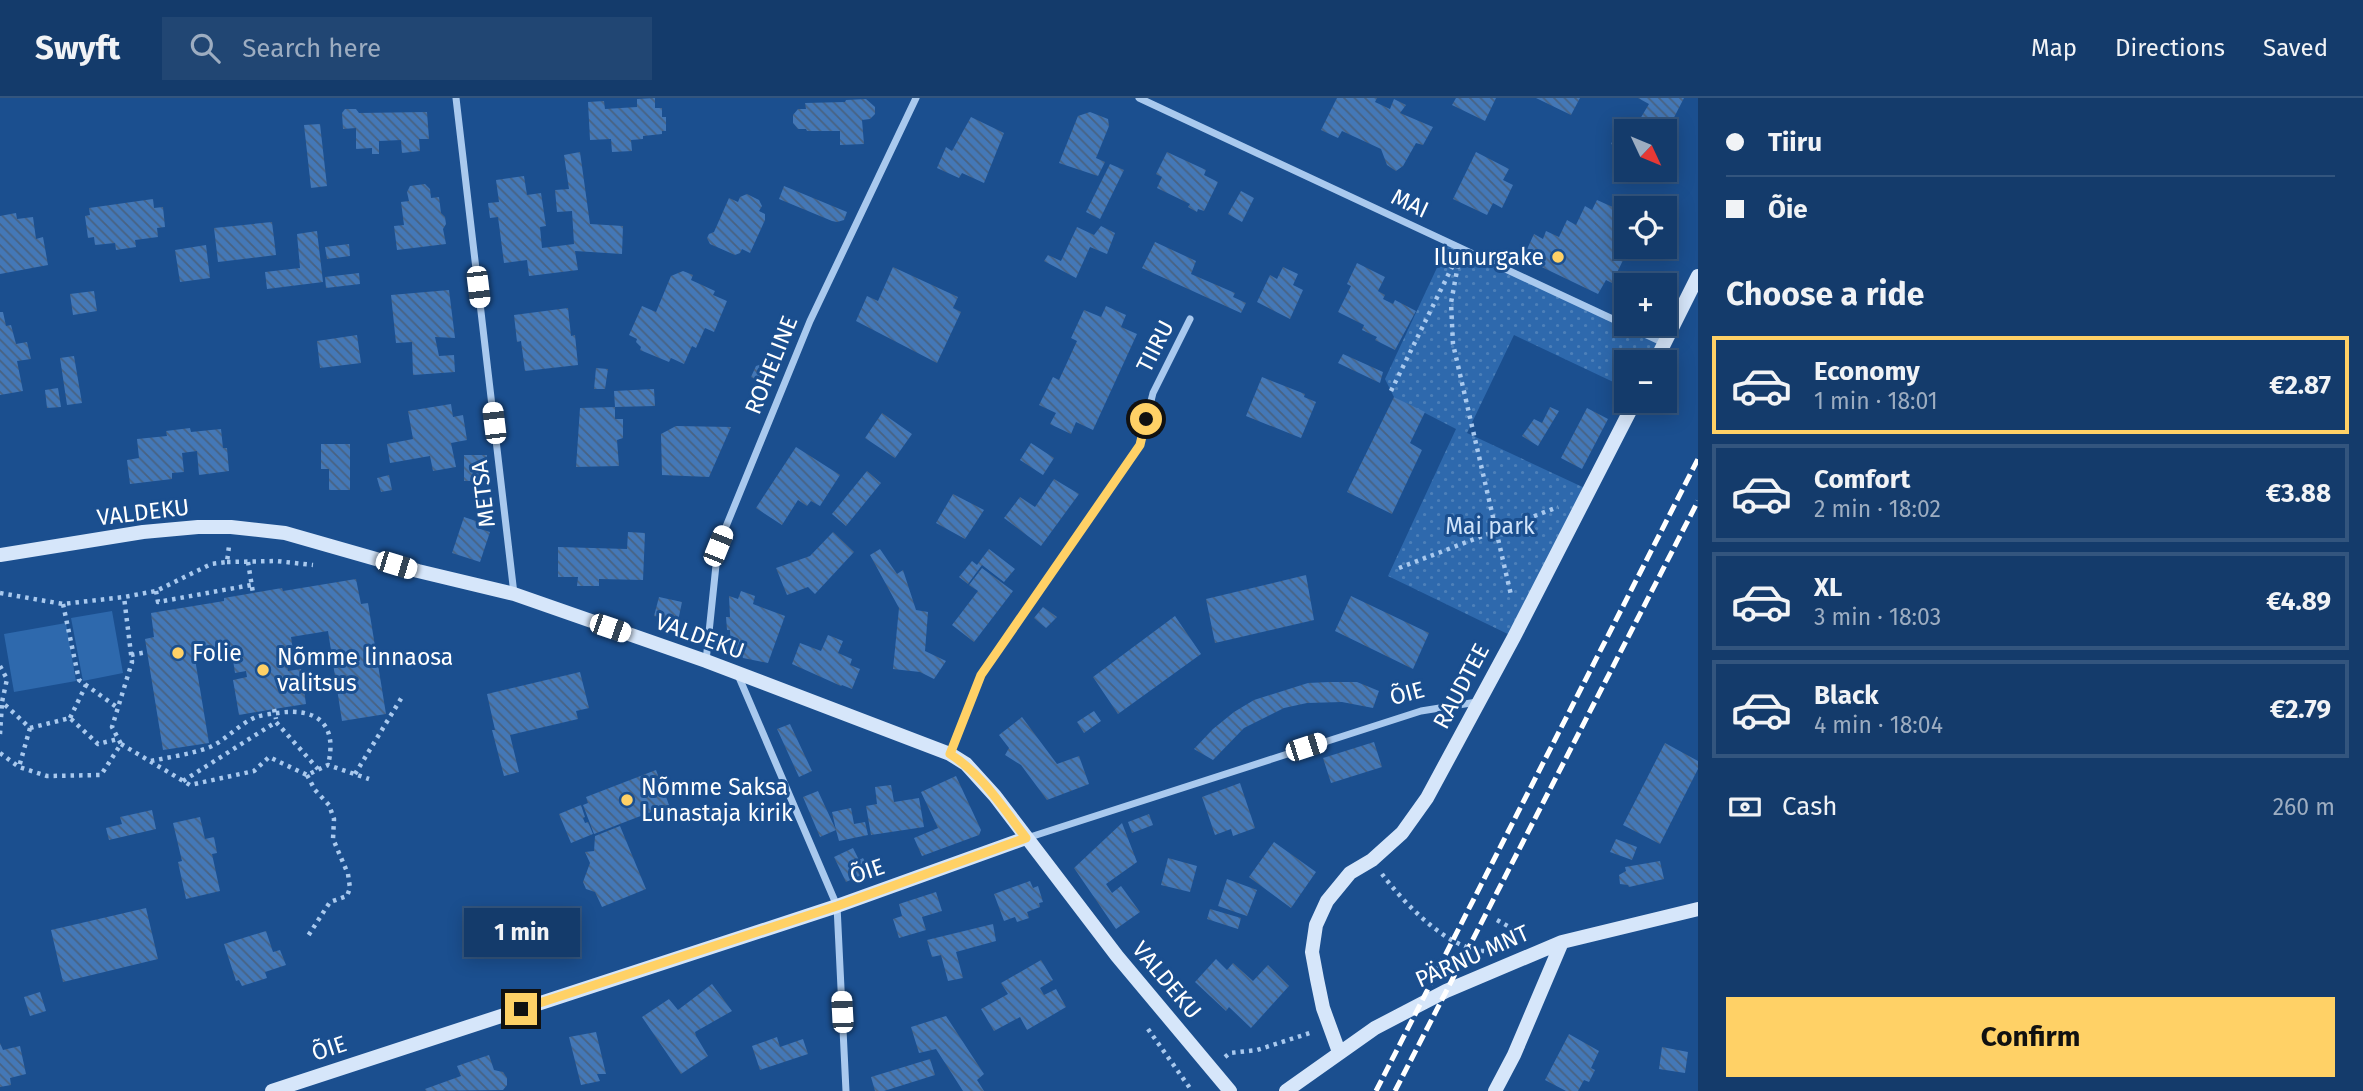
<!DOCTYPE html>
<html lang="en">
<head>
<meta charset="utf-8">
<style>
  :root { --surface:#143b6b; --page:#214673; --text:#f1f3f6; --muted:#9dadc1; --line:#33557e; --accent:#ffd166 }
  body { margin:0; font-family:"Fira Sans",sans-serif; background:var(--page); color:var(--text); height:100vh; display:flex; flex-direction:column; font-size:26px; white-space:nowrap }
  * { box-sizing:border-box; margin:0 }
  p { font-size:23px; color:var(--muted) }
  .icon { flex:none; width:38px; height:38px; fill:none; stroke:currentColor; stroke-width:2; stroke-linecap:round; stroke-linejoin:round }
  .map { position:relative; flex:1; overflow:hidden }
  .details { display:flex; flex-direction:column; background:var(--surface); width:665px }
  .details>* { flex:none }
  .guide { display:grid; align-content:center; height:154px; padding:0 28px; background:var(--surface) }
  .needle { width:46px; rotate:134deg }
  .controls { position:absolute; left:1614px; top:21px; display:grid; gap:14px }
  .controls a { display:grid; place-items:center; width:63px; height:63px; border-radius:0px; background:var(--surface); box-shadow:0 4px 18px #0003,0 0 0 2px var(--line); font-size:35px }
  .end { position:absolute; width:32px; height:32px; margin:-16px; border:9px solid #ffd166; background:#111; box-shadow:0 0 0 4px #111 }
  .from { border-radius:50% }
  .bubble { position:absolute; height:49px; border-radius:0px; background:var(--surface); box-shadow:0 4px 18px #0003,0 0 0 2px var(--line); font-size:23px; font-weight:700; line-height:49px; text-align:center }
  .car { position:absolute; width:21px; height:42px; margin:-21px -10px; border-radius:9px; box-shadow:0 0 5px 2px #0007; background:linear-gradient(#fff 24%,#345 0 40%,#fff 0 76%,#345 0 86%,#fff 0) }
  .guide b { display:flex; align-items:center; gap:24px; height:66px; font-size:26px }
  .guide b+b { border-top:2px solid var(--line) }
  .guide i { width:18px; height:18px; background:var(--text) }
  ul { padding:0; list-style:none }
  li { display:flex; align-items:center; gap:21px; height:98px; margin:0 14px 10px; padding:0 14px; border:4px solid var(--line); border-radius:0px }
  li div { flex:1 }
  li b { display:block; font-size:26px }
  li em { font-style:normal; font-weight:700 }
  li.active { border-color:var(--accent) }
  li>.icon { width:63px; height:63px; stroke-width:1.5 }
  h2 { padding:0 28px; font-size:32px; line-height:84px }
  .pay { display:flex; align-items:center; gap:18px; height:77px; padding:0 28px; font-size:26px }
  .pay p { margin-inline-start:auto }
  .cta { display:flex; gap:14px; margin-top:auto; padding:14px 28px }
  .cta a { flex:1; height:80px; border-radius:0px; background:var(--accent); color:#111; font-size:28px; font-weight:700; line-height:80px; text-align:center }
  header { display:flex; align-items:center; gap:42px; box-sizing:border-box; height:98px; padding:0 35px; background:var(--surface); border-bottom:2px solid var(--line) }
  header strong { font-size:33px }
  nav { display:flex; gap:38px; margin-inline-start:auto; font-size:24px }
  .search { width:490px; height:63px; background:var(--page); display:flex; align-items:center; gap:18px; box-sizing:border-box; padding:0 24px; border-radius:0px; color:var(--muted); font-size:26px }
  main { display:flex; flex:1; min-height:0 }
  .map>svg:first-child { display:block }
  .green { fill:#2e69ad }
  .park { fill:url(#park-dots) }
  .building { fill:url(#building-back-hatch) }
  .lines { fill:none; stroke-linecap:round; stroke-linejoin:round }
  .path { stroke:#a9c9ee; stroke-width:4.5; stroke-dasharray:3.5 5; stroke-linecap:butt }
  .street { stroke:#a9c9ee; stroke-width:7 }
  .secondary { stroke:#d6e6fa; stroke-width:14 }
  .rail { stroke:#fff; stroke-width:5; stroke-dasharray:12 5; stroke-linecap:butt }
  .path-bridge { stroke:#a9c9ee; stroke-width:4.5; stroke-dasharray:3.5 5; stroke-linecap:butt }
  .route { stroke:#ffd166; stroke-width:9 }
  .poi-dot { fill:#ffd166; stroke:#1b4f8f; stroke-width:2.5 }
  .labels { text-anchor:middle; dominant-baseline:central; stroke-width:6; stroke-linejoin:round; paint-order:stroke }
  .street-label { font-size:23px; fill:#fff; stroke:#1b4f8f }
  .poi-label { font-size:23px; fill:#fff; stroke:#1b4f8f; text-anchor:start }
  .park-label { font-size:23px; fill:#cfe3fa; stroke:#1b4f8f }
</style>
</head>
<body>
<header>
<strong>Swyft</strong>
<div class="search"><svg class="icon" aria-label="search" viewBox="0 0 24 24"><circle cx="10" cy="10" r="6"/><path d="M15 15l6 6"/></svg>Search here</div>
<nav><a>Map</a><a>Directions</a><a>Saved</a></nav>
</header>
<main>
<div class="map">
<svg width="1698" height="993" viewBox="0 0 1698 993">
  <defs>
    <pattern id="park-dots" width="8" height="8" patternUnits="userSpaceOnUse" patternTransform="scale(1.75)"><rect width="8" height="8" fill="#2e69ad"/><path d="M2 2h.1M6 6h.1" fill="none" stroke="#4d80b9" stroke-width="1.8" stroke-linecap="round"/></pattern>
    <pattern id="building-back-hatch" width="6" height="6" patternUnits="userSpaceOnUse" patternTransform="scale(1.75)"><rect width="6" height="6" fill="#4478b7"/><path d="M-1 5l2 2M0 0l6 6M5-1l2 2" fill="none" stroke="#486282"/></pattern>
  </defs>
  <rect width="100%" height="100%" fill="#1b4f8f"/>
  <path class="green" d="M112 513 123 575 83 583 71 520Z
    M66 525 76 583 14 594 4 536Z"/>
  <path class="park" d="M1449 144 1664 245 1655 264H1626V290L1514 237 1467 335 1589 392 1514 539 1388 478 1456 331 1394 299 1385 281Z"/>
  <path class="building" d="M655 0V10H662V19H666V33H662V36L643 38V41L631 42 632 53 612 54 611 41 590 42 588 4 604 3 605 11 637 9V1Z
    M1337 0H1377L1375 4 1390 11 1394 1 1406 7 1400 15 1433 29 1423 47 1416 45 1403 68 1396 73 1387 67 1381 51 1342 33 1338 40 1321 32Z
    M1456 0H1496L1485 23 1452 7Z
    M1536 0H1580L1571 17Z
    M1638 0H1684L1666 35 1640 21 1649 6Z
    M866 1 875 9V16L870 21 862 22 864 46 840 47V33H807L806 31H798L793 25V17L798 11H806L805 5 845 4 846 2Z
    M345 11H356L359 15 427 14 429 41H419L420 53 402 55 401 42 379 43V56H372V50L356 51V30L343 31 342 15Z
    M1090 14 1108 21 1109 28 1096 60 1105 64 1098 78 1059 65 1078 18Z
    M971 19 1004 35 984 85 962 75 959 80 937 70 946 49 952 53Z
    M320 26 327 88 311 90 304 27Z
    M1618 32 1626 36V54L1611 46Z
    M1664 42 1673 47 1669 54 1674 56 1664 76Z
    M580 54 590 126 623 128 622 156 575 153 578 172 529 178 527 162 504 165 498 119 490 120 488 105 499 104 496 82 524 78 527 97 541 95 546 128 540 129 542 150 574 146 572 113 557 114 555 92 569 91 564 57Z
    M1167 54 1206 72 1204 77 1218 84 1204 113 1198 111 1197 114 1188 109 1190 106 1157 90 1162 79 1156 76Z
    M1476 54 1509 71 1503 82 1513 87 1502 110 1493 105 1487 117 1453 101Z
    M1110 66 1124 72 1100 121 1086 114Z
    M425 86 430 91 431 100 439 99 441 115 445 119 446 126 443 131 446 146 397 152 394 128 404 127 401 104 409 103 407 94 410 88Z
    M784 88 847 114 844 122 837 124 832 123 779 101Z
    M1241 93 1254 100 1242 124 1228 116Z
    M747 96 759 102 762 108 759 113 765 116V122L750 155 742 151 740 155 735 157 710 146 707 140 709 136 714 134 729 100 738 104 740 99Z
    M153 101 154 110 163 109 165 129 157 130 158 139 135 142 136 149 116 152 115 145 95 147 94 139 88 140 85 118 90 117 89 110Z
    M1597 102 1626 115 1619 131 1626 134V138L1618 153 1626 156 1612 185 1606 182 1598 196 1523 160 1534 136 1543 141 1546 133 1559 139 1567 122 1576 127 1585 108 1592 112Z
    M16 115 17 121 33 119 36 141 43 139 48 167 0 176V118Z
    M272 124 276 157 218 164 214 130Z
    M1101 128 1115 135 1107 156 1090 149 1076 180 1044 163 1048 157 1061 163 1077 129 1094 137Z
    M317 133 323 184 267 191 265 174 300 170 297 136Z
    M1155 144 1196 163 1191 176 1235 195 1233 199 1246 205 1241 215 1142 170Z
    M349 146 350 158 327 161 325 149Z
    M206 147 210 180 180 184 175 152Z
    M1357 165 1385 179 1378 193 1385 197 1383 201 1393 206 1395 202 1416 213 1395 252 1375 242 1377 239 1362 232 1364 227 1338 214 1351 188 1347 186Z
    M893 169 958 199 953 210 961 214 937 265 856 223 867 198 878 203Z
    M1283 169 1298 176 1293 187 1303 192 1290 221 1257 204 1270 177 1277 181Z
    M683 173 693 177 691 182 715 193 713 197 727 203 714 234 705 230 696 250 692 248 684 266 671 260 669 264 640 252 641 249 636 244 637 241 629 237 642 208 656 214 671 178Z
    M359 175 360 186 326 190 325 179Z
    M449 192 455 240 435 239 439 258 454 257 455 274 413 277 412 244 396 245 391 197Z
    M94 193 97 213 73 217 70 196Z
    M1106 208 1126 217 1121 229 1137 236 1093 332 1076 324 1071 336 1050 326 1056 315 1039 307 1053 279 1059 282 1077 243 1071 240 1084 212 1101 219Z
    M568 210 571 238 575 237 578 267 525 273 521 243 517 244 514 217Z
    M0 214H3L6 228 11 227 16 246 27 244 31 261 17 263 23 293 0 297Z
    M357 237 361 265 320 270 317 243Z
    M1343 256 1383 274 1380 285 1338 265Z
    M74 258 82 305 67 307 60 260Z
    M762 266 774 272 766 287 751 279 756 268Z
    M596 270 608 271 605 291H594Z
    M1262 279 1305 296 1304 299 1316 304 1301 340 1246 318Z
    M58 290 61 309 47 310 45 292Z
    M654 291 655 308 615 309V321H623V340L617 342 619 368 576 369 580 310 615 309 614 293Z
    M1394 299 1425 314 1410 345 1422 352 1392 416 1347 394Z
    M451 306 453 319 463 317 467 342 451 345 456 369 433 373 430 358 390 365 387 346 413 341 408 313Z
    M1550 309 1559 313 1538 348 1522 338 1534 321 1542 325Z
    M1587 310 1608 321 1582 371 1561 360Z
    M882 315 912 336 895 360 865 340Z
    M676 328 731 329 709 379 662 377 661 336Z
    M190 330 191 334 221 331 223 350H227L229 373 199 377 197 353 182 355 184 374 172 375V381L130 386 127 362 139 360 137 341 167 338 166 333Z
    M1031 345 1054 360 1043 377 1020 362Z
    M321 346H350V392H329V371H321Z
    M796 349 840 377 820 408 811 403 807 408 798 402 782 427 756 410Z
    M464 357H487V383H464Z
    M867 373 881 385 846 428 832 416Z
    M389 377 392 392 381 394 377 380Z
    M1054 381 1079 396 1041 448 1004 420 1020 399 1035 409Z
    M953 396 984 412 965 441 936 425Z
    M464 419 479 424 477 430 490 434 480 464 452 455Z
    M628 434 645 435 643 482 599 481V488H577L578 479H558V449L627 451Z
    M833 434 854 454 815 496 808 489 787 497 776 470 810 458Z
    M880 451 897 476 903 472 916 512 928 514 925 553 946 563 934 581 920 574 893 571 899 510 870 457Z
    M989 451 1015 471 1004 484 982 467 968 486 959 479 972 463 977 467Z
    M982 470 1013 493 974 544 952 527 978 493 969 487Z
    M1306 477 1314 522 1215 545 1206 501Z
    M356 481 361 506 368 505 386 616 342 623 328 533 291 539 295 565 287 567 288 573 301 571 306 606 274 611 239 617 233 582 247 579 246 573 235 575 231 549 194 555 209 645 163 652 145 541 154 539 151 515 224 503V500L282 490 283 493Z
    M741 493 755 498 753 506 785 518 768 565 743 560 741 555 731 552 730 532H727L726 519H730L729 498 738 501Z
    M1351 498 1429 535 1413 571 1335 533Z
    M659 499 682 504 678 523 654 518Z
    M1043 509 1057 519 1046 530 1034 520Z
    M1175 518 1201 556 1118 616 1093 579Z
    M828 537 843 543 838 555 852 561 850 567 860 571 852 591 842 587 841 588 792 566 800 545 821 553Z
    M580 574 589 610 576 613 578 621 510 637 519 674 504 678 492 632H495L487 596Z
    M1329 584H1357L1379 593 1373 610 1342 604 1307 605 1284 610 1244 630 1213 662 1194 651 1213 631 1234 614 1254 602 1308 585Z
    M1094 613 1101 623 1084 635 1077 624Z
    M1022 619 1057 666 1079 658 1089 686 1047 702 1021 667 1005 657 1009 650 999 637Z
    M790 626 812 673 799 679 777 631Z
    M1374 644 1382 669 1331 685 1323 660Z
    M1665 645 1698 663V671L1660 746 1623 727Z
    M656 672 669 707 594 736 583 707 588 705 586 699Z
    M956 678 981 732 979 737 922 758 914 740 938 730 921 694Z
    M1240 685 1255 730 1233 738 1231 731 1215 737 1202 699Z
    M891 687 894 704 919 700 924 729 871 737 866 708 877 706 875 689Z
    M818 693 836 732 832 714 851 710 854 726 865 724 868 737 839 743 836 732 820 739 803 699Z
    M581 707 585 719 583 720 585 725 588 724 593 736 571 745 559 716Z
    M152 712 156 731 109 742 106 730 122 726 120 719Z
    M1149 716 1153 727 1132 735 1128 724Z
    M200 719 205 741 214 739 217 755 212 756 220 793 186 801 178 764 182 763 173 725Z
    M1122 725 1137 764 1106 786 1112 795 1121 788 1140 814 1116 831 1074 770Z
    M620 728 646 791 602 809 595 794 586 791 583 784 590 765 585 754 594 753 595 738Z
    M1616 741 1637 749 1632 762 1610 754Z
    M1274 744 1316 774 1291 810 1249 779Z
    M853 750 859 762 863 760 870 773 846 784 834 759Z
    M1168 760 1197 768 1190 794 1161 787Z
    M1660 763 1664 781 1629 789 1628 787 1620 786 1619 777 1626 773 1625 769Z
    M1227 781 1257 792 1247 818 1218 808Z
    M1030 783 1033 790 1038 788 1043 804 1039 805 1040 809 1027 814 1029 820 1017 824 1015 819 1004 823 994 796Z
    M936 794 942 813 922 819 926 832 899 840 893 821 902 818 899 806Z
    M146 810 158 861 63 884 51 832Z
    M1210 811 1241 820 1238 831 1207 821Z
    M993 826 996 843 956 854 963 880 948 883 941 857 932 859 927 842Z
    M266 833 273 854 280 852 286 867 265 874 267 880 242 888 239 882 236 883 224 846Z
    M1216 861 1227 872 1233 865 1253 883 1268 867 1289 888 1251 930 1229 909 1226 913 1195 884Z
    M1041 862 1053 882 1040 890 1044 897 1056 891 1066 909 1027 932 1020 919 994 933 981 911 1008 896 1001 885Z
    M712 886 732 913 695 934 696 938 708 958 681 976 642 919 669 901 678 912Z
    M40 894 46 913 30 918 24 899Z
    M946 918 984 976 977 982 984 993H963L936 951 919 955 911 929Z
    M596 934 606 976H597L600 983 581 987 569 939Z
    M1569 936 1599 953 1591 970 1595 972 1589 984 1584 982 1578 993H1566L1545 982Z
    M777 939 780 949 803 941 808 956 760 972 752 948Z
    M0 945 3 952 20 948 26 976 10 980 11 987 0 989Z
    M1662 949 1688 954 1685 975 1659 971Z
    M489 957 494 972 503 974 507 980V987L503 992 426 993 425 991 461 978 457 968Z
    M930 961 935 977 884 993H875L871 979Z"/>
  <g class="lines">
    <path class="path" d="M1458 167 1451 205 1453 246 1511 497
      M1391 293 1455 163
      M227 464 276 463 313 467
      M248 464 253 495
      M1399 470 1558 409
      M156 493 158 504 251 487
      M0 495 63 506 124 499 156 493 211 466 227 464 229 448
      M63 506 79 582 118 610
      M131 557 147 554
      M0 568 7 581 2 604 30 630 19 669 47 678 101 677 121 646 112 629 132 564 124 499
      M70 620 86 587
      M30 630 70 620 98 646 118 641
      M0 636 2 605
      M121 646 190 687 254 673 269 659 307 677 328 667 369 681
      M0 655 19 669
      M151 663C170 659 192 656 210 649 226 642 239 626 256 619 262 617 270 616 277 615 317 609 338 626 328 667
      M355 676 402 599
      M307 677 315 692 329 707 334 721 333 741 348 776 350 790 347 798 330 804 308 838
      M183 683 276 624 318 671
      M1382 776C1403 804 1448 852 1485 853
      M1497 822 1522 836 1518 838
      M1148 931 1192 993
      M1225 959 1230 955 1257 952 1313 934"/>
    <path class="street" d="M456 0 514 496
      M1139 0 1664 245
      M706 563 718 448 810 223 916 0
      M738 577 837 808 846 993
      M950 656 981 577 1140 347 1153 295 1190 221
      M1027 740 1421 613 1477 604"/>
    <path class="secondary" d="M1655 264 1698 178
      M0 457 143 434 198 429H231L285 435 418 473 514 496 706 563 950 656 966 666 995 698 1117 858 1230 993
      M1339 954 1323 910 1317 881 1312 854 1316 827 1327 803 1350 775 1372 762 1402 735 1427 700 1514 539 1635 303
      M272 993 837 808 1026 740
      M1286 993 1375 930 1446 893 1562 844 1698 811
      M1495 993 1514 957 1562 844"/>
    <path class="rail" d="M1376 993 1698 361
      M1395 993 1698 403"/>
    <path class="path-bridge" d="M274 611 276 621"/>
  </g>
  <g class="lines">
    <path class="route" d="M521 911 837 808 1026 740C1003 710 982 676 950 656L981 577 1140 347 1146 321"/>
  </g>
  <g class="poi-dot">
    <circle cx="1558" cy="159" r="7"/>
    <circle cx="178" cy="555" r="7"/>
    <circle cx="263" cy="572" r="7"/>
    <circle cx="627" cy="702" r="7"/>
  </g>
  <g class="labels">
    <g class="street-label">
      <text transform="translate(1410 105) rotate(25)">MAI</text>
      <text transform="translate(1155 248) rotate(-63)">TIIRU</text>
      <text transform="translate(771 267) rotate(-68)">ROHELINE</text>
      <text transform="translate(483 396) rotate(-97)">METSA</text>
      <text transform="translate(143 414) rotate(-7)">VALDEKU</text>
      <text transform="translate(700 538) rotate(20)">VALDEKU</text>
      <text transform="translate(1461 588) rotate(-62)">RAUDTEE</text>
      <text transform="translate(1407 595) rotate(-15)">ÕIE</text>
      <text transform="translate(867 773) rotate(-19)">ÕIE</text>
      <text transform="translate(1472 858) rotate(-24)">PÄRNU MNT</text>
      <text transform="translate(1167 882) rotate(50)">VALDEKU</text>
      <text transform="translate(329 950) rotate(-18)">ÕIE</text>
    </g>
    <g class="poi-label">
      <text x="1544" y="159" text-anchor="end">Ilunurgake</text>
      <text x="192" y="555">Folie</text>
      <text x="277" y="559">Nõmme linnaosa<tspan x="277" dy="26">valitsus</tspan></text>
      <text x="641" y="689">Nõmme Saksa<tspan x="641" dy="26">Lunastaja kirik</tspan></text>
    </g>
    <g class="park-label">
      <text x="1490" y="428">Mai park</text>
    </g>
  </g>
</svg>
<div class="controls">
<a><svg class="needle" viewBox="-14 -14 28 28"><path d="M0-13l5 13h-10z" fill="#e53935"/><path d="M0 13l5-13h-10z" fill="#9dadc1"/></svg></a>
<a><svg class="icon" aria-label="locate" viewBox="0 0 24 24"><circle cx="12" cy="12" r="6"/><path d="M12 2v4M12 18v4M2 12h4M18 12h4"/></svg></a>
<a>+</a>
<a>−</a>
</div>
<i class="end from" style="left:1146px;top:321px"></i>
<i class="end" style="left:521px;top:911px"></i>
<div class="bubble" style="left:464px;top:810px;width:116px">1 min</div>
<i class="car" style="left:478px;top:189px;rotate:173deg"></i>
<i class="car" style="left:494px;top:325px;rotate:353deg"></i>
<i class="car" style="left:718px;top:448px;rotate:22deg"></i>
<i class="car" style="left:396px;top:467px;rotate:107deg"></i>
<i class="car" style="left:610px;top:530px;rotate:109deg"></i>
<i class="car" style="left:1306px;top:649px;rotate:72deg"></i>
<i class="car" style="left:842px;top:914px;rotate:357deg"></i>
</div>
<section class="details">
<div class="guide">
<b><i class="from"></i>Tiiru</b>
<b><i></i>Õie</b>
</div>
<h2>Choose a ride</h2>
<ul>
<li class="active"><svg class="icon" aria-label="car" viewBox="0 0 24 24"><path d="M5 17H2v-5l4-1 3-4h7l3 4 3 1v5h-3M9 17h6M6 11h13"/><circle cx="7" cy="17" r="2"/><circle cx="17" cy="17" r="2"/></svg><div><b>Economy</b><p>1 min · 18:01</p></div><em>€2.87</em></li>
<li><svg class="icon" aria-label="car" viewBox="0 0 24 24"><path d="M5 17H2v-5l4-1 3-4h7l3 4 3 1v5h-3M9 17h6M6 11h13"/><circle cx="7" cy="17" r="2"/><circle cx="17" cy="17" r="2"/></svg><div><b>Comfort</b><p>2 min · 18:02</p></div><em>€3.88</em></li>
<li><svg class="icon" aria-label="car" viewBox="0 0 24 24"><path d="M5 17H2v-5l4-1 3-4h7l3 4 3 1v5h-3M9 17h6M6 11h13"/><circle cx="7" cy="17" r="2"/><circle cx="17" cy="17" r="2"/></svg><div><b>XL</b><p>3 min · 18:03</p></div><em>€4.89</em></li>
<li><svg class="icon" aria-label="car" viewBox="0 0 24 24"><path d="M5 17H2v-5l4-1 3-4h7l3 4 3 1v5h-3M9 17h6M6 11h13"/><circle cx="7" cy="17" r="2"/><circle cx="17" cy="17" r="2"/></svg><div><b>Black</b><p>4 min · 18:04</p></div><em>€2.79</em></li>
</ul>
<div class="pay"><svg class="icon" aria-label="cash" viewBox="0 0 24 24"><path d="M3 7h18v10H3z"/><circle cx="12" cy="12" r="2"/></svg>Cash<p>260 m</p></div>
<div class="cta"><a>Confirm</a></div>
</section>
</main>
</body>
</html>
